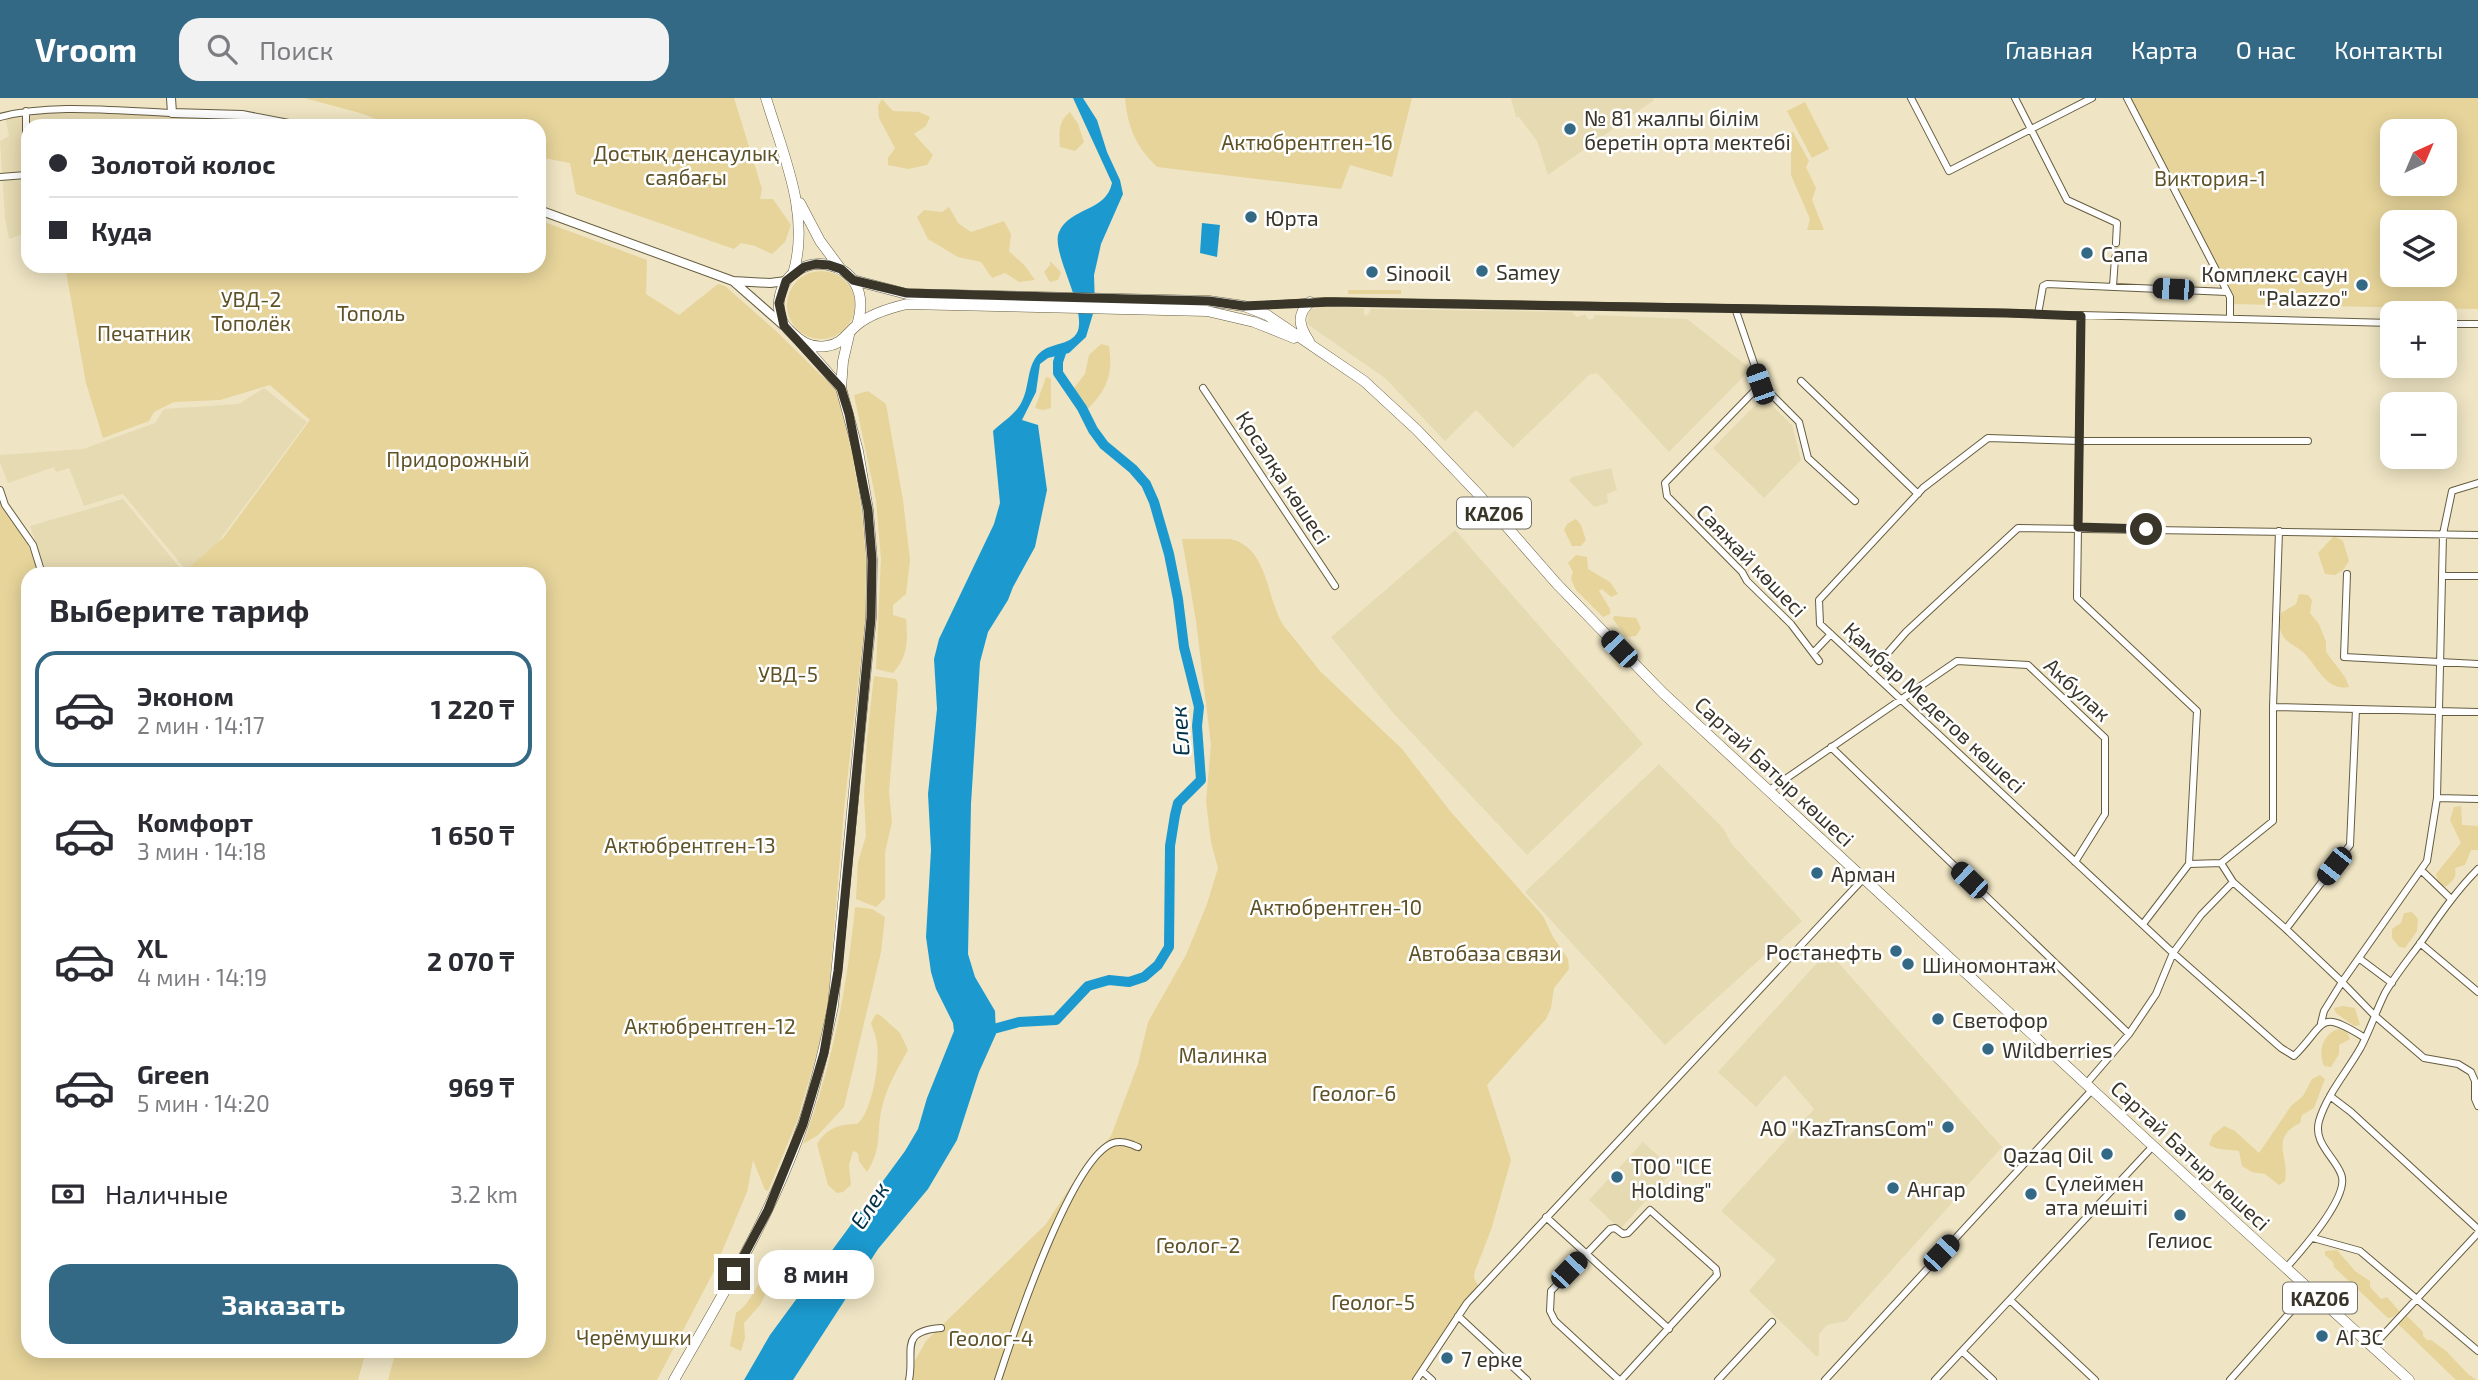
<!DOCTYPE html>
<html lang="ru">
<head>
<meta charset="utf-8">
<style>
  :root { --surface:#fff; --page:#f2f2f3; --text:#2b2b33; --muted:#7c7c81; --line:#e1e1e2; --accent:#346985 }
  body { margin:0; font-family:"Exo 2",sans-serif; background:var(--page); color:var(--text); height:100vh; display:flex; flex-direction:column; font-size:26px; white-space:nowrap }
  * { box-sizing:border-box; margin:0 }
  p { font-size:23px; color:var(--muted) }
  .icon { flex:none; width:38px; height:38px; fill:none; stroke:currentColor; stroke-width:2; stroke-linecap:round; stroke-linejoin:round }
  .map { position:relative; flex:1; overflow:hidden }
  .side { position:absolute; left:21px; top:469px; width:525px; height:791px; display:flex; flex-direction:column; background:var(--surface); border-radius:21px; box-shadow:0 4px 18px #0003 }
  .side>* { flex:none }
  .top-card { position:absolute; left:21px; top:21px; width:525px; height:154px; border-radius:21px; box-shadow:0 4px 18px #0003; display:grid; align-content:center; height:154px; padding:0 28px; background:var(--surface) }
  .needle { width:46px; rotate:44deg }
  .buttons { position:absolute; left:2380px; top:21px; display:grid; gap:14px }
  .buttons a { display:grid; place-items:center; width:77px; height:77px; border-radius:14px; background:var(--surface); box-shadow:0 4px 18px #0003; font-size:35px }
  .end { position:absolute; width:32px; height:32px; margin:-16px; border:9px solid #393529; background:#fff; box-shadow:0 0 0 4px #fff }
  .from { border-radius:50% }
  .bubble { position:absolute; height:49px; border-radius:21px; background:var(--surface); box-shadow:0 4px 18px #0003; font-size:23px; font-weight:700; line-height:49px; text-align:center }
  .car { position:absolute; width:21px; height:42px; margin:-21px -10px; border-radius:9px; box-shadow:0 0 5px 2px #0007; background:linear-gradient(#222 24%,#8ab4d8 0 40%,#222 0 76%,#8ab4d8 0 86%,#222 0) }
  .top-card b { display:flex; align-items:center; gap:24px; height:66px; font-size:26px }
  .top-card b+b { border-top:2px solid var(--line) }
  .top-card i { width:18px; height:18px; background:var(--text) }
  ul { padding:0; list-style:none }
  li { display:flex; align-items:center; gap:21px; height:116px; margin:0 14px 10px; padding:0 14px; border:4px solid transparent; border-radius:21px }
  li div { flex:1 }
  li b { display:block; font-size:26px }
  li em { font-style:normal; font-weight:700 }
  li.selected { border-color:var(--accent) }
  li>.icon { width:63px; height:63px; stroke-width:1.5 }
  h2 { padding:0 28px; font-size:32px; line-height:84px }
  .pay { display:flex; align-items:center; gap:18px; height:77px; padding:0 28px; font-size:26px }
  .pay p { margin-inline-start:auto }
  .action { display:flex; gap:14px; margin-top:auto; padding:14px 28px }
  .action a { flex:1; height:80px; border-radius:21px; background:var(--accent); color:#fff; font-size:28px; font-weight:700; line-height:80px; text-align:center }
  header { display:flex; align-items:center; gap:42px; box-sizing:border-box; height:98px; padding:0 35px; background:var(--accent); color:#fff }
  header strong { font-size:33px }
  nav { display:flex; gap:38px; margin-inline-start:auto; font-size:24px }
  .search { width:490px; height:63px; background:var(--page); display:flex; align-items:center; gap:18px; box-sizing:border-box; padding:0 24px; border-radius:21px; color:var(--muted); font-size:26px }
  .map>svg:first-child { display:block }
  .built { fill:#e6dab2 }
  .green { fill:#e6d49a; fill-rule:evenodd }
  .water { fill:#1c9acf }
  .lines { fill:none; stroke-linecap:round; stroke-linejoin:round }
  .river { stroke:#1c9acf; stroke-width:10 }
  .minor-tunnel { stroke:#cbc2a5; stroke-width:6; stroke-dasharray:6 3; stroke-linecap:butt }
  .minor-casing { stroke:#665d41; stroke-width:8 }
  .major-casing { stroke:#665d41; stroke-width:10 }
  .highway-casing { stroke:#665d41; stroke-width:11 }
  .minor { stroke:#fff; stroke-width:6 }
  .major { stroke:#fff; stroke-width:8 }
  .highway { stroke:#fff; stroke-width:10 }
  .route { stroke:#393529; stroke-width:9 }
  .poi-dot { fill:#346985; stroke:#fff; stroke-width:2.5 }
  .labels { text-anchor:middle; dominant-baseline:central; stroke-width:5; stroke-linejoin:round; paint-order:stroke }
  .shield { fill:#fff; stroke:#747269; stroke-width:2 }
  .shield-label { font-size:19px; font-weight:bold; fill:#393529 }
  .poi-label { font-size:21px; fill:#393529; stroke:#fff; text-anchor:start }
  .park-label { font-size:21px; fill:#5f5227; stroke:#fff }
  .street-label { font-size:21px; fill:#393529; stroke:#fff }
  .water-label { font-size:23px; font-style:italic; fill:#003146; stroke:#fff }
</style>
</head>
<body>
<header>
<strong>Vroom</strong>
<div class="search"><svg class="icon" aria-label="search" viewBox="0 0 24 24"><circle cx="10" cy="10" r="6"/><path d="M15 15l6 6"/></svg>Поиск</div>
<nav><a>Главная</a><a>Карта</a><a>О нас</a><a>Контакты</a></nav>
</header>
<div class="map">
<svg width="2478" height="1282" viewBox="0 0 2478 1282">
  <rect width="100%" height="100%" fill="#efe5c4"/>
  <path class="built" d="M1511 0H1653L1654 2 1548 77 1537 43 1519 19H1516Z
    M26 13 218 15 221 28H28V134L9 141 5 121 0 43 9 38 5 18Z
    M1326 208 1364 210V216L1367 218 1371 211 1572 214 1577 219 1585 216 1589 222 1594 220V217L1687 221 1751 271 1669 354 1597 275 1589 277 1513 350 1476 312 1445 343 1385 280 1307 226 1309 212Z
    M264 290 307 324 215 448 186 472 123 396 84 408 69 370 56 374 54 369 8 385 0 364V357L83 351 155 325 164 311 239 306Z
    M1763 299 1792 327 1801 362 1764 400 1713 350Z
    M1611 370 1617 392 1607 396 1608 405 1594 409 1569 382 1572 379Z
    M123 401 185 476H47L30 428Z
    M1455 432 1643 646 1527 757 1394 616 1331 539Z
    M1659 666 1723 730 1731 745 1802 823 1665 947 1525 794Z
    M1828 853 2002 1049 1846 1223 1827 1227 1819 1236V1256L1817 1259 1749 1193 1776 1162 1721 1113 1814 1011 1785 977 1756 1009 1718 974Z
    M1643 1044 1674 1072 1620 1131 1589 1102Z"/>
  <path class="green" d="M304 0H734L762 91 760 101H773L791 127 785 144 772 156 755 148 741 145 734 151 576 96 570 65 539 59V28H395L360 15Z
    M1125 0H1412L1392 79 1350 67 1341 91 1157 69C1135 47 1128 30 1125 0Z
    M2127 0H2478V211L2230 206V199ZM2392 33H2445V86H2392ZM2392 124H2445V177H2392Z
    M882 1 893 13 919 14 930 19 926 28 914 36 933 57 927 67 908 71 888 67V60L895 50 879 20 878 8Z
    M1805 4 1829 51 1812 60 1787 13Z
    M1070 14 1078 26 1084 44 1075 53 1060 49C1059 35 1058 23 1070 14Z
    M1793 34 1809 63 1806 69 1816 90 1812 102 1824 132H1807L1810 121 1791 77V35Z
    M949 109 958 125 971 134 1004 123 1011 136 1009 153 1025 168 1035 182 1019 184 1005 175 992 180 981 164 958 159 928 141 917 119 924 112 942 114Z
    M539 122 647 162 646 196 679 217 718 186 725 188 776 233 836 292 852 355 862 415 866 464 865 522 844 711 828 904 818 952 797 1023 768 1093 765 1092 753 1062 747 1094 713 1175 657 1282H388L396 1253H539V476H187L186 472 224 439 310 322 270 287 220 302 174 304 154 314 149 323 103 340 86 285 65 168H539Z
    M1050 163 1061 174 1058 182 1050 184 1044 174 1050 167Z
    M787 207a34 34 0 1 1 68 0a34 34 0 1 1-68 0Z
    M1348 192H1401V196H1348Z
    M1101 246 1109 248C1113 276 1108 290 1088 311L1080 303 1074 290 1085 276 1089 257Z
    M1046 279 1051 281V310L1043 312 1035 310Z
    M868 293 886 306 903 402 910 462 906 496 893 507V517L906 521C908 542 908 559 893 575L876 571 881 461 876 402 854 297Z
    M0 390 28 447 39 476H28V1253H366L358 1282H0Z
    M1576 421 1581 427 1586 442 1581 448H1572L1564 432 1567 426Z
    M2334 438 2343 443 2349 463 2343 472 2335 477 2325 476 2318 455Z
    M1182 441H1230C1269 449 1266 502 1284 528L1320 573 1402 651 1450 713 1543 818 1553 839 1568 861 1569 871 1554 890 1551 910 1546 921 1487 987 1511 1062 1491 1132 1475 1173 1474 1180 1479 1189 1417 1282H904L926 1243 1046 1126 1078 1077 1111 1038 1138 966 1148 924 1186 857 1207 806 1218 770 1211 744 1206 704 1211 647 1196 523Z
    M1576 457 1587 459 1588 471 1610 484 1618 496 1611 499 1602 491 1599 493 1610 511V516L1603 519 1576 492 1571 481 1573 474 1568 465Z
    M2299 496 2308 497 2312 502 2310 515 2319 526 2326 544V554L2345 579 2349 589C2326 594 2317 567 2303 554 2296 548 2286 545 2282 536 2278 529 2279 523 2281 515L2296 506Z
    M1614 518 1636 520 1641 530 1636 538 1626 539 1613 521Z
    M874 578 896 581 898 586 889 694 892 724 885 754V800L876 809 856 801 858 764 866 738 864 698 867 640Z
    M2461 708 2462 727 2478 728V752H2471L2465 767 2455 770C2457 780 2453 783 2445 789L2438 784 2436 776 2461 745 2450 722 2454 709Z
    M855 809 872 811 885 819 881 854 844 1009 818 1037 803 1046C832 967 847 892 855 809Z
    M2412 814 2418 821 2417 833 2405 850 2399 849 2392 840V831L2401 825 2404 815Z
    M2343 908 2355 910 2360 927 2354 928 2336 915 2334 910Z
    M876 916 880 917 900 935 908 952C898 970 887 988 882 1009 876 1033 883 1049 867 1074L859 1063 858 1055 853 1053 849 1067 851 1087 843 1094 837 1095 828 1087 817 1046C827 1030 839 1026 857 1026 872 1015 880 964 877 947 877 940 873 932 871 925Z
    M2338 931 2347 934 2350 941 2339 947V956L2331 969 2324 968C2318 953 2322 937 2338 931Z
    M2320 977 2325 981 2314 1010 2302 1017 2300 1025C2269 1040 2290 1060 2285 1083L2279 1087 2265 1076 2252 1074 2242 1068 2239 1053C2228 1051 2220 1053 2209 1047L2213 1037 2224 1028 2235 1033 2259 1055 2291 1008 2303 998 2312 981Z
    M2337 1152 2355 1173 2370 1183V1189L2381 1201 2387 1199 2400 1214 2393 1219 2388 1220 2334 1169 2333 1164 2325 1157V1153Z
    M762 1182 770 1187 760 1207 744 1225 745 1240 741 1253 730 1248 736 1215C751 1205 751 1195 762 1182Z
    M2407 1218 2423 1234V1238L2427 1242H2431L2446 1253 2469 1277 2477 1282H2456L2398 1226Z"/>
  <path class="water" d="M1073 0H1083L1097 22 1107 54 1120 82 1123 96 1101 146 1097 164 1094 177 1095 209 1086 239 1069 255 1048 260 1040 266 1036 294 1022 322 1038 327 1047 392 1035 449 1013 489 1008 502 988 534 980 564 971 706 968 856 975 879 995 913 996 936 979 974 957 1042 928 1091 878 1151 793 1282H744L770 1237 905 1053 918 1031 927 1000 954 933 953 925 936 891 931 874 926 839 931 752 928 696 937 611 934 561 939 541 994 426 1000 405 993 333C1002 324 1014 317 1020 307 1031 290 1025 266 1042 253 1054 244 1078 247 1079 227 1081 200 1051 152 1059 134 1070 109 1106 114 1112 85Z
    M1202 125 1220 127 1217 159 1200 155Z"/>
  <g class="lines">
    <path class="river" d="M986 933 1019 924 1056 922 1088 888 1109 882 1129 884 1144 879 1158 867 1169 849 1170 748 1175 717 1178 705 1201 682 1197 628 1199 609 1184 549 1178 501 1169 456 1154 404 1146 386 1133 371 1104 347 1093 332 1082 310 1058 275V264L1062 252"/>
    <path class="minor-tunnel" d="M2115 160 2116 145"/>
    <g class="minor-casing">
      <path id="minor" d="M1911 0 1949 73 2092 0
        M2015 0 2067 102 2117 125 2116 145
        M2127 0 2230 199V220
        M0 19C52 5 117 13 172 15
        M0 79 26 77V13
        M2113 188 2115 160
        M1250 208 1325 203 2006 215 2392 225
        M1735 210 1761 286 1799 324 1808 360 1855 403
        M2038 216 2043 188 2047 186 2227 194
        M2081 218 2077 500 2197 613 2189 766
        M2445 226H2478
        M1801 283 1918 396
        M1761 286 1665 385 1667 398 1742 474 1747 483 1791 526 1819 563
        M1203 290 1335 488
        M2308 343H2080L1988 340 1923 390 1819 502 1820 526 2173 855 2281 950 2294 958C2327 925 2317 910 2365 940
        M2478 385 2452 393 2443 436 2437 700 2478 701
        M0 392 5 407 33 447 42 476
        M2347 476 2344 559 2478 566
        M2442 478H2478
        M1813 555 1831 536
        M1871 574 1906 534 2018 430 2478 437
        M2273 609 2478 614
        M1831 649 2129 936
        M1768 693 1957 563 2028 567 2105 640V716L2075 764
        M2221 765 2233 784
        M2422 773 2451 801
        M2143 826 2189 766 2221 765 2273 723V609L2279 433
        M2286 831 2342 884 2427 763 2437 700
        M2420 845 2478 894
        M2360 861 2392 885
        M2321 925 2324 913 2342 884 2374 917 2424 960 2458 966 2471 974 2475 983V1001L2478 1008
        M2086 986 2129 936 2156 896 2173 855 2201 817 2233 784 2286 831 2350 747 2356 611
        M2330 998 2351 1014 2478 1131
        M1546 1119 1669 1231
        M2313 1140 2360 1153 2478 1253
        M2286 1170C2300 1154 2351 1098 2341 1076 2334 1058 2313 1045 2319 1023 2327 996 2347 974 2361 949 2370 932 2376 913 2385 895 2395 878 2407 863 2419 847 2437 821 2455 794 2478 771
        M2010 1202 2095 1282
        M1458 1218 1527 1282
        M2373 1248 2478 1135
        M1962 1253 1993 1282
        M1422 1273 1432 1282
        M909 1282C915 1253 898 1233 941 1230
        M998 1282C1013 1236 1071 1060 1113 1045 1122 1042 1130 1046 1138 1049
        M1416 1282 1467 1205 1863 781
        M1619 1282 1555 1223 1550 1213 1551 1193 1610 1131 1615 1130 1623 1136 1628 1135 1650 1112 1716 1171 1717 1177 1621 1282
        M1718 1282 1772 1224
        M1825 1282 2092 992
        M1935 1282 2153 1048
        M2230 1282 2310 1192"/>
    </g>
    <g class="major-casing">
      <path id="major" d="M171 0 172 15 242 17 299 28
        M539 112 733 183 770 185 786 183
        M733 183 783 227"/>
    </g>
    <g class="highway-casing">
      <path id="highway" d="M766 0C783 57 811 116 793 176
        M800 105 820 143 840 170
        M853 182 907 196 1209 203 1244 208 1267 217 1364 283 1417 332 1480 398 1557 486 1663 595 2230 1119 2409 1282
        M857 227C879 157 786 145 779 203 778 213 781 225 789 232 800 243 810 251 827 248 842 246 846 236 857 227 870 216 890 210 907 206L1207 213 1254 224 1294 240
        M1309 243C1299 228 1296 217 1310 204
        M801 244 841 290
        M674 1282C721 1199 772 1117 803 1026 816 988 825 947 833 908L871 520 872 462 868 412 858 353 841 290 843 263 849 237"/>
    </g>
    <use href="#minor" class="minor"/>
    <use href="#major" class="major"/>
    <use href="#highway" class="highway"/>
  </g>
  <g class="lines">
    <path class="route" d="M734 1176 768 1112 803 1026 824 955 838 873 871 520 872 462 868 412 849 316 841 290 784 228 779 205 786 183 804 169 816 166 829 167 841 171 853 182 907 195 1209 203 1244 208 1332 204 2006 215 2081 218 2078 429 2146 431"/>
  </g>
  <g class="poi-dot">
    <circle cx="1570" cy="31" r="7"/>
    <circle cx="1251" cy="119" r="7"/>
    <circle cx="2087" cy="155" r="7"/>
    <circle cx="1482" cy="173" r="7"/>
    <circle cx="1372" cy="174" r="7"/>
    <circle cx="2362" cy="187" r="7"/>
    <circle cx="1817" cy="775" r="7"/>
    <circle cx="1896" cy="853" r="7"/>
    <circle cx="1908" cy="866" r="7"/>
    <circle cx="1938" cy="921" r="7"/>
    <circle cx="1988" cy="951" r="7"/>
    <circle cx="1948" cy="1029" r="7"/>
    <circle cx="2107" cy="1056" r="7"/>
    <circle cx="1617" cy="1079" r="7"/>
    <circle cx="1893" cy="1090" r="7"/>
    <circle cx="2031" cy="1096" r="7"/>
    <circle cx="2180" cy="1117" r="7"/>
    <circle cx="2322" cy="1238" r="7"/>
    <circle cx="1447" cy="1260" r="7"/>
  </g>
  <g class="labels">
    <g class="shield">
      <rect x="1457" y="399.5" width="74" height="31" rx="5"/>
      <rect x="2283" y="1184.5" width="74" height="31" rx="5"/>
    </g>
    <g class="shield-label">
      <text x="1494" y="415">KАZ06</text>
      <text x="2320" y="1200">KАZ06</text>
    </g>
    <g class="poi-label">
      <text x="1584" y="19">№ 81 жалпы білім<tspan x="1584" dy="24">беретін орта мектебі</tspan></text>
      <text x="1265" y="119">Юрта</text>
      <text x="2101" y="155">Сапа</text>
      <text x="1496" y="173">Samey</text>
      <text x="1386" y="174">Sinooil</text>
      <text x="2348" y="175" text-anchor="end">Комплекс саун<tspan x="2348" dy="24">"Palazzo"</tspan></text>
      <text x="1831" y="775">Арман</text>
      <text x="1882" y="853" text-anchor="end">Ростанефть</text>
      <text x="1922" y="866">Шиномонтаж</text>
      <text x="1952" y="921">Светофор</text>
      <text x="2002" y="951">Wildberries</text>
      <text x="1934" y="1029" text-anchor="end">АО "KazTransCom"</text>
      <text x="2093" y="1056" text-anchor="end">Qazaq Oil</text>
      <text x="1631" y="1067">ТОО "ICE<tspan x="1631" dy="24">Holding"</tspan></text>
      <text x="2045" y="1084">Сүлеймен<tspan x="2045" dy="24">ата мешіті</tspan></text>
      <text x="1907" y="1090">Ангар</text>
      <text x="2180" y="1141" text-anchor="middle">Гелиос</text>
      <text x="2336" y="1238">АГЗС</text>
      <text x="1461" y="1260">7 ерке</text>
    </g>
    <g class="park-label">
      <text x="1307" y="43">Актюбрентген-16</text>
      <text x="686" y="54">Достық денсаулық<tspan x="686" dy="24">саябағы</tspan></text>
      <text x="2210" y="79">Виктория-1</text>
      <text x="251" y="200">УВД-2<tspan x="251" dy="24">Тополёк</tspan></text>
      <text x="371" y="214">Тополь</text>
      <text x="144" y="234">Печатник</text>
      <text x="458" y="360">Придорожный</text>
      <text x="788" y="575">УВД-5</text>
      <text x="690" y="746">Актюбрентген-13</text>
      <text x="1336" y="808">Актюбрентген-10</text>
      <text x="1485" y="854">Автобаза связи</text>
      <text x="710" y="927">Актюбрентген-12</text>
      <text x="1223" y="956">Малинка</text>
      <text x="1354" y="994">Геолог-6</text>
      <text x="1198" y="1146">Геолог-2</text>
      <text x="1373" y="1203">Геолог-5</text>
      <text x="634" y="1238">Черёмушки</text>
      <text x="991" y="1239">Геолог-4</text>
    </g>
    <g class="street-label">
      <text transform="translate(1284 379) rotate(57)">Қосалқа көшесі</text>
      <text transform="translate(1752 462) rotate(46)">Саяжай көшесі</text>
      <text transform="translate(2078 591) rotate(43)">Акбулак</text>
      <text transform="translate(1935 609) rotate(43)">Қамбар Медетов көшесі</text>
      <text transform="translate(1775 673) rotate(43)">Сартай Батыр көшесі</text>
      <text transform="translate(2191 1057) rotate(43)">Сартай Батыр көшесі</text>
    </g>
    <g class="water-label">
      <text transform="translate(1179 633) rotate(-94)">Елек</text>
      <text transform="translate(869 1107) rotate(-57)">Елек</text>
    </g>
  </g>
</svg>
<div class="buttons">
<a><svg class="needle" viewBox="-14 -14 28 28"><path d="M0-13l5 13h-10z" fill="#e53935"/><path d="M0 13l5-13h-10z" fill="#7c7c81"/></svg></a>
<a><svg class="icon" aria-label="layers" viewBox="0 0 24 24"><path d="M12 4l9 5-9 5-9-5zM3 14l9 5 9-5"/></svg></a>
<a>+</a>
<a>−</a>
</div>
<i class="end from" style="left:2146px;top:431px"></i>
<i class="end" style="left:734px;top:1176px"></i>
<div class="bubble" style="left:758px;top:1152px;width:116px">8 мин</div>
<i class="car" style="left:2173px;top:191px;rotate:273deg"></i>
<i class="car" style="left:1760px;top:286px;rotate:341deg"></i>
<i class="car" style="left:1619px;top:551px;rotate:316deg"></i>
<i class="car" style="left:2334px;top:768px;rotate:218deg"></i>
<i class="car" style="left:1969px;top:782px;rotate:314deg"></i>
<i class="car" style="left:1941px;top:1155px;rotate:43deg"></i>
<i class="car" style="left:1569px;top:1172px;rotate:44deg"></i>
<div class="top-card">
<b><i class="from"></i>Золотой колос</b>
<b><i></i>Куда</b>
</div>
<section class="side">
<h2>Выберите тариф</h2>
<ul>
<li class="selected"><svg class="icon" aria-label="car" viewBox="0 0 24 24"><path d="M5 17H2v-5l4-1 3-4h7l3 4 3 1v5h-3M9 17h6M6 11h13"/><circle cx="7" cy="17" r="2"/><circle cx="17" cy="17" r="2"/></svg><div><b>Эконом</b><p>2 мин · 14:17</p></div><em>1 220 ₸</em></li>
<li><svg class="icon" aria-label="car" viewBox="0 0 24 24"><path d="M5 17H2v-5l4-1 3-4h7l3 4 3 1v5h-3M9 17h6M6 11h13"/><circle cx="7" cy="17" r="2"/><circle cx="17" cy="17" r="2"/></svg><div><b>Комфорт</b><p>3 мин · 14:18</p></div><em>1 650 ₸</em></li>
<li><svg class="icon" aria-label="car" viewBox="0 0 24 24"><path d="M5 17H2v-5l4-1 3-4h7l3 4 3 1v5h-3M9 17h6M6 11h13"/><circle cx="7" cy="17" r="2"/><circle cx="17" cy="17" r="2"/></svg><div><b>XL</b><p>4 мин · 14:19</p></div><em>2 070 ₸</em></li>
<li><svg class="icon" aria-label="car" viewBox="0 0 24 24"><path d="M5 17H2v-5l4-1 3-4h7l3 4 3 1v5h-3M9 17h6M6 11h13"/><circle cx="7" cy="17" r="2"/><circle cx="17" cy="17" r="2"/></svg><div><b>Green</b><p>5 мин · 14:20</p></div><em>969 ₸</em></li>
</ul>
<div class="pay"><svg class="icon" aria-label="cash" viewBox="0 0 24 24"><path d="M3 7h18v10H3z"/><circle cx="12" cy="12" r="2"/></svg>Наличные<p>3.2 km</p></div>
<div class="action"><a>Заказать</a></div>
</section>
</div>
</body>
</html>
